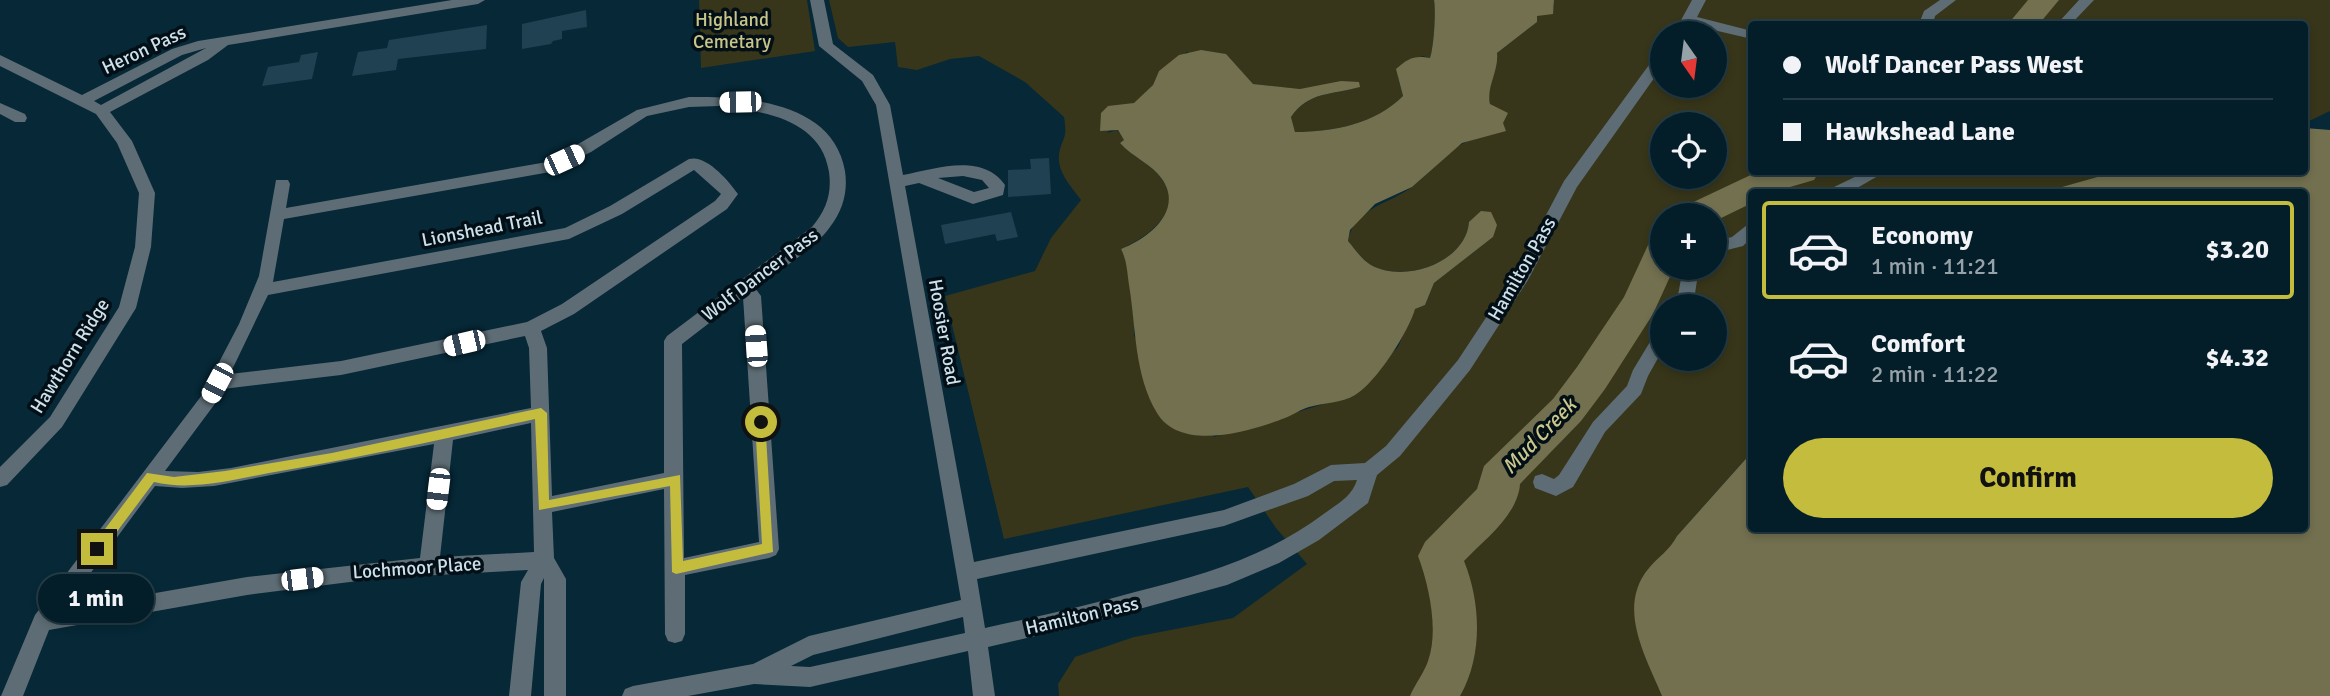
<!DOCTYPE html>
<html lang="en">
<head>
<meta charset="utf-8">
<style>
  :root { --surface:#041e29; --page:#122b35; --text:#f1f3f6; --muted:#97a2a8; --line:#253c46; --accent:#c4bc3d }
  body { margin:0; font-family:Signika,sans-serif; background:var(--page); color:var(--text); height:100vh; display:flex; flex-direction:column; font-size:26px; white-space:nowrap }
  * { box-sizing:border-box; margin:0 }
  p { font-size:23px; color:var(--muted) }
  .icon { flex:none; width:38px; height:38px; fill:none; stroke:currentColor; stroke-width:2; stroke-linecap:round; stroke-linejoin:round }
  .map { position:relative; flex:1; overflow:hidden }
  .sheet { position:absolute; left:1748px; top:189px; width:560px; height:343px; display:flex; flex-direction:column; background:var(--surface); border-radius:7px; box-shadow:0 4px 10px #0003,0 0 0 2px var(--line) }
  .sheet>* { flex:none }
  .top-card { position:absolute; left:1748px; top:21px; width:560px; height:154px; border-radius:7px; box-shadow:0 4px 10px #0003,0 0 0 2px var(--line); display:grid; align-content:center; height:154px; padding:0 35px; background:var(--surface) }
  .needle { width:46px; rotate:166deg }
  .fabs { position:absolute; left:1650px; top:21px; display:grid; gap:14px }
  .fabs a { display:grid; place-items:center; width:77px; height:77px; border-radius:50%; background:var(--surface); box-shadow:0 4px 10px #0003,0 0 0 2px var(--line); font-size:35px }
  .end { position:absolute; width:32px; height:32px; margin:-16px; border:9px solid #c4bc3d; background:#111; box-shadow:0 0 0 4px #111 }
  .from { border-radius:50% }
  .bubble { position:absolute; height:49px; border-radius:24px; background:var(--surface); box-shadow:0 4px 10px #0003,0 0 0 2px var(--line); font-size:23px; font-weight:800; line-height:49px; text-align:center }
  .car { position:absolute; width:21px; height:42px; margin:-21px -10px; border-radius:9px; box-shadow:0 0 5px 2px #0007; background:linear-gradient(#fff 24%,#345 0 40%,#fff 0 76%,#345 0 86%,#fff 0) }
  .top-card b { display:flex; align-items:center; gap:24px; height:66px; font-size:26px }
  .top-card b+b { border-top:2px solid var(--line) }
  .top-card i { width:18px; height:18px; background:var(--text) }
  ul { padding:12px 0 0; list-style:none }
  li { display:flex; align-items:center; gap:21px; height:98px; margin:0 14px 10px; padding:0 21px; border:4px solid transparent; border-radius:7px }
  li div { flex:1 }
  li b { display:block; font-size:26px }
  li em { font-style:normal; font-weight:800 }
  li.current { border-color:var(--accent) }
  li>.icon { width:63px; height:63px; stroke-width:1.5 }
  .button { display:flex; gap:14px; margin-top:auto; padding:14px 35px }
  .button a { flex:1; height:80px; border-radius:42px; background:var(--accent); color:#111; font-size:28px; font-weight:800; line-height:80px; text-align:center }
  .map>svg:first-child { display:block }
  .green { fill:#37361a; fill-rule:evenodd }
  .water { fill:#72704f }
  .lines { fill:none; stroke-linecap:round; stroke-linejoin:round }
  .river { fill:#72704f; fill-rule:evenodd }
  .building { fill:#204152 }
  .minor { fill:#5e6d75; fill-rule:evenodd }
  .route { fill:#c4bc3d }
  .labels { text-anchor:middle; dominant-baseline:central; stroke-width:7; stroke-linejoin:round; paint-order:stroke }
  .park-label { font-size:19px; fill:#c8c58a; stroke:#030f16 }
  .street-label { font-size:19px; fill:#cee0ea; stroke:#030f16 }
  .water-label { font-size:21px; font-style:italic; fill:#cac78c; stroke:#030f16 }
</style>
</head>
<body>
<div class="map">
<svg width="2330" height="696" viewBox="0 0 2330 696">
  <rect width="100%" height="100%" fill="#062837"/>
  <path class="green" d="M699 0H807L815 51 701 68Z
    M829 0H1434C1436 11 1434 48 1430 58L1422 56 1398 77 1403 96C1375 124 1333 132 1295 132L1291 117C1310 91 1332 95 1359 87V82L1300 89 1252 84 1187 52 1159 71 1153 85 1107 133 1117 130 1125 140 1120 143C1132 157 1152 164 1162 179 1185 212 1147 237 1121 249L1127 260 1135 310 1134 336 1214 437 1327 403 1384 361 1398 347 1415 308 1425 305 1434 283 1493 237 1469 222C1466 262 1405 284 1371 265 1362 260 1355 249 1348 241 1354 207 1391 204 1413 186 1434 169 1448 146 1475 139L1490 104 1488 95 1497 53 1537 22V16L1554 7V0H2330V111L2305 123V24H1752V172H2115L2044 192H1752V452L1677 536 1669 552 1648 569 1653 674 1662 696H1059L1058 684 1075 657 1134 637 1233 618 1307 564 1276 528 1248 487 1004 539 945 296 1035 271 1051 238 1081 200C1072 188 1057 172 1059 155 1062 136 1068 141 1064 117L1025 82 979 56 950 59 917 70 898 67 895 42 848 47 838 38ZM1662 33H1715V86H1662ZM1662 124H1715V177H1662ZM1662 215H1715V268H1662ZM1662 306H1715V359H1662Z"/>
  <path class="water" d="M1434 0H1554L1553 14 1537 16V22L1497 53C1499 71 1486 87 1490 104L1508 113 1503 123 1506 131 1462 143 1412 187 1375 204 1350 230 1348 241C1355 249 1362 260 1371 265 1405 284 1466 262 1469 222L1481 211 1491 212 1497 225 1493 237 1434 283 1425 305 1415 309C1409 331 1376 383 1355 395 1342 403 1323 403 1309 407 1301 409 1293 415 1285 418 1251 431 1181 453 1157 413 1134 375 1136 326 1129 285 1127 271 1127 261 1121 249 1148 239 1184 211 1162 179 1152 164 1132 157 1120 143L1124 140 1118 130 1100 131 1101 113 1108 106 1134 103 1153 85 1159 71 1179 55 1201 50 1226 54 1253 84 1300 89 1341 81 1359 82 1360 87C1332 95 1309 91 1291 117L1295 132C1333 132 1375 124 1403 96L1396 69C1408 58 1415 55 1430 58 1434 47 1436 11 1434 0Z
    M2305 128 2330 130V696H1662C1646 657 1616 607 1649 568 1659 556 1669 551 1677 536L1752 452V528H2305V192H2044L2115 172H2305Z"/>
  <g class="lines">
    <path class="river" d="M2028 0H2059L2039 24H2008Z
      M1757 172H1819L1814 180 1773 192H1752V203L1715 221V215H1679L1685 206Z
      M1662 239V268H1674L1653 314 1605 389 1581 421 1520 484C1518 515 1484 540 1464 561 1481 603 1483 656 1460 696H1410C1415 684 1424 673 1428 661 1439 631 1429 585 1418 556L1425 542 1477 489 1484 466 1553 399 1577 367 1624 297 1649 243Z"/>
  </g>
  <path class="building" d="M586 10 587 27 562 31V39L553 41 551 44 522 49V24Z
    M487 25 486 49 398 59 396 70 352 76 358 52 387 48 389 40Z
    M318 52 312 79 262 86 268 67 299 62 301 55Z
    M1049 158 1051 194 1008 197V170L1031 169 1030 159Z
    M1011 212 1018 237 997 241 995 234 945 244 941 225Z"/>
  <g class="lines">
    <path class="minor" d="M452 0H485L478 4 228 45 208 60 110 112 132 141 155 193 151 247 136 308 62 427 7 485 0 487V467L50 417 119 307 135 247 139 193 117 143 96 114 0 66V55L82 95 172 49 198 41ZM206 48 101 105 94 101 182 55Z
      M810 0H824L833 44 873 75 890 105 903 175C935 169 982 152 1005 185L1003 195 973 204 919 183 905 186 974 562 1224 510 1294 484 1331 465 1365 463 1386 446 1458 360 1516 272 1564 181 1657 54 1662 52V67L1577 187 1528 280 1470 370 1400 456 1377 475 1368 503 1319 540 1279 563 1227 585 1066 629 988 647 995 696H973L968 651 810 687 754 684 688 696H622L625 689 633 686 753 664 809 636 961 600 876 105 862 81 819 46ZM963 176 982 180 989 188 974 192 938 178ZM1357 480C1352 496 1339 503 1325 513 1266 557 1206 574 1135 592 1086 606 1036 617 985 628L977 579 1224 526 1308 496 1334 481ZM963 617 965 633 810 667 791 666 813 655Z
      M1692 0H1706L1697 17 1752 31V39L1692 25 1688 33H1674Z
      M1940 0H1956L1935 16 1933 24H1919L1924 11Z
      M2079 0H2094L2071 24H2057Z
      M689 97C745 96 833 101 845 171 848 192 843 210 830 227 814 250 777 271 755 288L761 296 779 549 776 555 769 558 685 575V634L682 641 675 643 668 641 665 634 664 489 552 512 554 558 566 579V696H544V578L541 584 531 696H509L521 582 528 570 382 578 247 595 49 630 23 696H1L35 615 202 395 239 324 259 276 276 180H288L290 184 286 208 547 162 637 110ZM719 106C763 111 821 119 829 172 832 194 826 210 812 227L667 336 664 341V473L552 496 547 348 541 331 574 314 727 209 738 194C729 181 706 154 689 159L610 206 565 228 273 282 284 219 550 172 591 152 647 116 689 107ZM694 170 721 194 715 201 562 304 527 322 341 361 230 374 268 295 569 239 622 214ZM743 297 759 542 684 558 682 344ZM525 336 529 348 531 408 231 468 198 472 165 471 214 405 223 389 341 375ZM531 423 534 552 440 557 453 440ZM434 444 420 558 247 577 64 609 155 486 182 488 214 486Z
      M0 103 25 114 27 118 25 122H15L0 114Z
      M1865 172H1885L1850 192H1830L1832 188Z
      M1752 221V237L1743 246 1715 253V241L1732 237Z
      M1683 268H1699L1693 306H1676Z
      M1662 330V351L1648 376 1641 394 1605 432 1573 487 1556 496 1535 488 1533 482 1535 476 1542 474 1554 479 1559 475 1593 422 1627 386 1633 370 1656 332Z"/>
  </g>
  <path class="route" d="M541 408 547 413 549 500 680 475 683 561 762 544 755 422 756 419H765L773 552 676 574 672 572 670 486 539 510 535 419C447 438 358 458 269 473 232 480 191 491 154 482L101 553H92L90 549 147 473 174 477 225 471 332 453Z"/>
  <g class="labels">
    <g class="park-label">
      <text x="732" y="20">Highland<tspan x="732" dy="22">Cemetary</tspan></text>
    </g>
    <g class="street-label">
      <text transform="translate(144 50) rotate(-25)">Heron Pass</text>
      <text transform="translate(482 229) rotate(-11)">Lionshead Trail</text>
      <text transform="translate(1522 269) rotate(-60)">Hamilton Pass</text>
      <text transform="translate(760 275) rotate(-37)">Wolf Dancer Pass</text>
      <text transform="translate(944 332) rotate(80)">Hoosier Road</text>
      <text transform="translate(70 356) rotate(-58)">Hawthorn Ridge</text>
      <text transform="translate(417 568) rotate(-4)">Lochmoor Place</text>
      <text transform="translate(1082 616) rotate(-13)">Hamilton Pass</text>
    </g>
    <g class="water-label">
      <text transform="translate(1539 436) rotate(-46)">Mud Creek</text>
    </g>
  </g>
</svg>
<div class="fabs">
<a><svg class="needle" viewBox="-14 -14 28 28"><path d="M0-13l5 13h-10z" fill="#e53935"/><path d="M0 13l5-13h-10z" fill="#97a2a8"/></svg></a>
<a><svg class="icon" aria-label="locate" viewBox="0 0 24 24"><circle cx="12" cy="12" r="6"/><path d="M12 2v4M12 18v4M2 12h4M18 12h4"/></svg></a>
<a>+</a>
<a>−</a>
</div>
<i class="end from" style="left:761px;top:422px"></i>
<i class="end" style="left:97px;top:549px"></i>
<div class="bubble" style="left:38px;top:574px;width:116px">1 min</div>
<i class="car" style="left:740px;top:102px;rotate:269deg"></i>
<i class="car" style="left:564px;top:160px;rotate:65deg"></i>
<i class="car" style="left:464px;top:343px;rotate:257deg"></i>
<i class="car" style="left:756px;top:346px;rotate:356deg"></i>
<i class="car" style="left:217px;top:383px;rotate:208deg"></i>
<i class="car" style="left:438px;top:489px;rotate:187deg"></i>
<i class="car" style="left:302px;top:579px;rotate:83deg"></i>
<div class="top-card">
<b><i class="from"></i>Wolf Dancer Pass West</b>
<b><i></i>Hawkshead Lane</b>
</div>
<section class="sheet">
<ul>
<li class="current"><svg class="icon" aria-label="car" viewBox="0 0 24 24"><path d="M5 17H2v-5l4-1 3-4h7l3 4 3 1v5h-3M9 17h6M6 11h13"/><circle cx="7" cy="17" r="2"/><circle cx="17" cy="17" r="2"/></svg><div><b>Economy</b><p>1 min · 11:21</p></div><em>$3.20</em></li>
<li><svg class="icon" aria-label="car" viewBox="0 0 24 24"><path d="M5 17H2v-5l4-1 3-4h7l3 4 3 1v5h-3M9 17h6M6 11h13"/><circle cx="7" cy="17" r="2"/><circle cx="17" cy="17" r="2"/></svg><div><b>Comfort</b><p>2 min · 11:22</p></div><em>$4.32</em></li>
</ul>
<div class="button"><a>Confirm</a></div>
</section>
</div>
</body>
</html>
